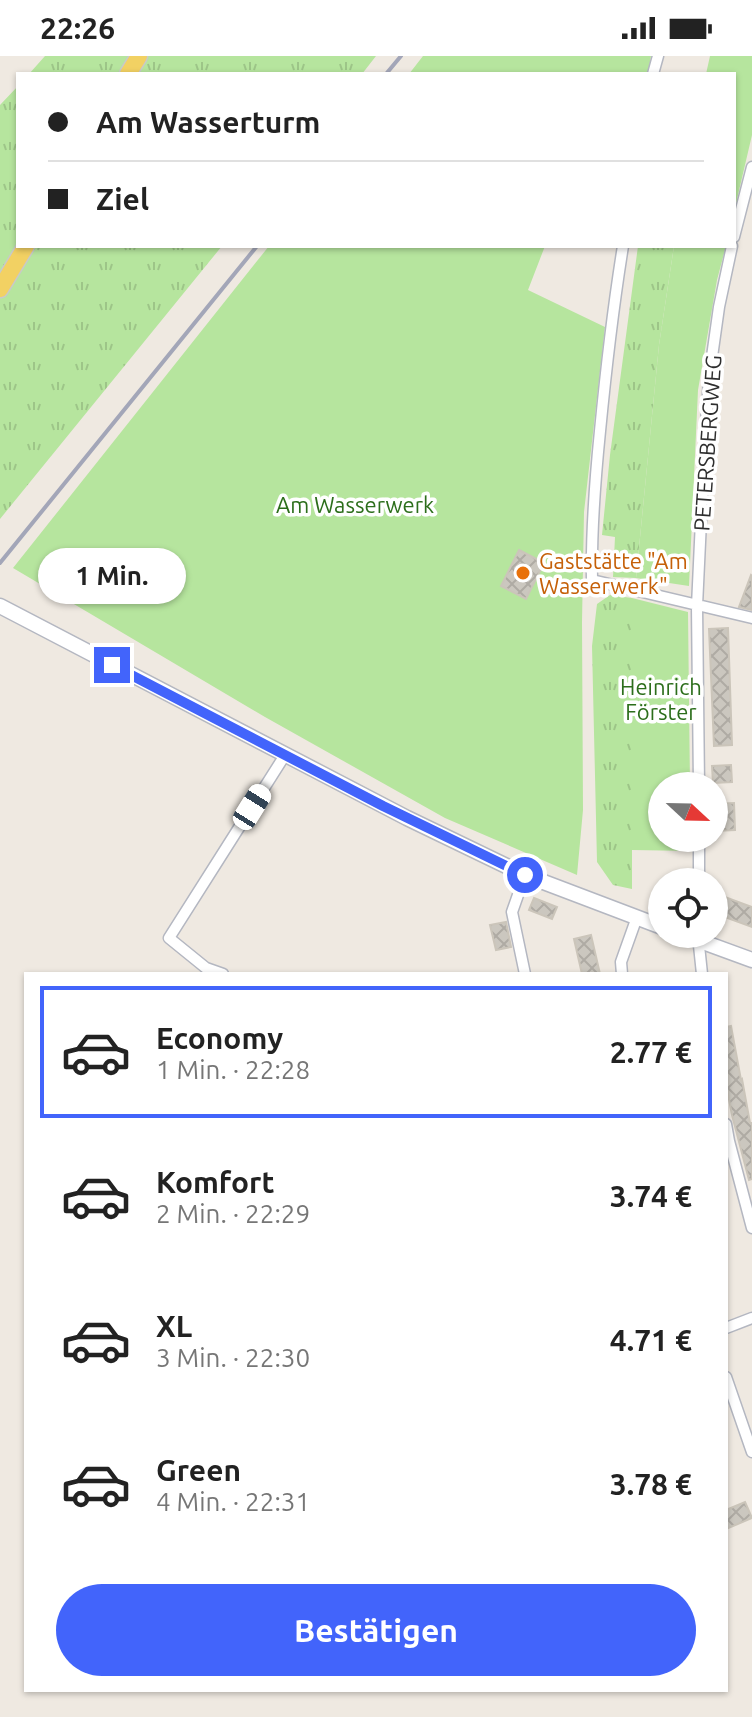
<!DOCTYPE html>
<html lang="de">
<head>
<meta charset="utf-8">
<style>
  :root { --surface:#fff; --page:#f2f2f2; --text:#222; --muted:#767676; --line:#e0e0e0; --accent:#4264fb }
  body { margin:0; font-family:Ubuntu,sans-serif; background:var(--page); color:var(--text); height:100vh; display:flex; flex-direction:column; font-size:30px; white-space:nowrap }
  * { box-sizing:border-box; margin:0 }
  p { font-size:26px; color:var(--muted) }
  .icon { flex:none; width:44px; height:44px; fill:none; stroke:currentColor; stroke-width:2; stroke-linecap:round; stroke-linejoin:round }
  .map { position:relative; flex:1; overflow:hidden }
  .drawer { position:absolute; left:24px; top:916px; width:704px; height:720px; display:flex; flex-direction:column; background:var(--surface); border-radius:0px; box-shadow:0 2px 6px #0004 }
  .drawer>* { flex:none }
  .hud { position:absolute; left:16px; top:16px; width:720px; height:176px; border-radius:0px; box-shadow:0 2px 6px #0004; display:grid; align-content:center; height:176px; padding:0 32px; background:var(--surface) }
  .needle { width:52px; rotate:112deg }
  .tools { position:absolute; left:648px; top:716px; display:grid; gap:16px }
  .tools a { display:grid; place-items:center; width:80px; height:80px; border-radius:50%; background:var(--surface); box-shadow:0 2px 6px #0004; font-size:40px }
  .end { position:absolute; width:36px; height:36px; margin:-18px; border:10px solid #4264fb; background:#fff; box-shadow:0 0 0 4px #fff }
  .from { border-radius:50% }
  .bubble { position:absolute; height:56px; border-radius:28px; background:var(--surface); box-shadow:0 2px 6px #0004; font-size:26px; font-weight:600; line-height:56px; text-align:center }
  .car { position:absolute; width:24px; height:48px; margin:-24px -12px; border-radius:10px; box-shadow:0 0 6px 2px #0007; background:linear-gradient(#fff 24%,#345 0 40%,#fff 0 76%,#345 0 86%,#fff 0) }
  .hud b { display:flex; align-items:center; gap:28px; height:76px; font-size:30px }
  .hud b+b { border-top:2px solid var(--line) }
  .hud i { width:20px; height:20px; background:var(--text) }
  ul { padding:14px 0 0; list-style:none }
  li { display:flex; align-items:center; gap:24px; height:132px; margin:0 16px 12px; padding:0 16px; border:4px solid transparent; border-radius:0px }
  li div { flex:1 }
  li b { display:block; font-size:30px }
  li em { font-style:normal; font-weight:600 }
  li.active { border-color:var(--accent) }
  li>.icon { width:72px; height:72px; stroke-width:1.5 }
  .action { display:flex; gap:16px; margin-top:auto; padding:16px 32px }
  .action a { flex:1; height:92px; border-radius:48px; background:var(--accent); color:#fff; font-size:32px; font-weight:600; line-height:92px; text-align:center }
  .status { display:flex; justify-content:space-between; align-items:center; height:56px; padding:0 40px; background:var(--surface); direction:ltr }
  .status svg { height:22px; fill:currentColor }
  .map>svg:first-child { display:block }
  .grass { fill:url(#grass-tufts) }
  .garden { fill:#b6e59e }
  .building { fill:url(#building-cross-hatch); stroke:#cbc5ba; stroke-width:2 }
  .lines { fill:none; stroke-linecap:round; stroke-linejoin:round }
  .street-casing { stroke:#b4b7c1; stroke-width:13 }
  .secondary-casing { stroke:#b4b7c1; stroke-width:17 }
  .primary-casing { stroke:#c9c9c9; stroke-width:19 }
  .street { stroke:#fff; stroke-width:10 }
  .secondary { stroke:#fff; stroke-width:14 }
  .primary { stroke:#f2d163; stroke-width:16 }
  .rail { stroke:#a3a6b8; stroke-width:4 }
  .route { stroke:#4264fb; stroke-width:10 }
  .food-dot { fill:#e8710a; stroke:#fff; stroke-width:3 }
  .labels { text-anchor:middle; dominant-baseline:central; stroke-width:7; stroke-linejoin:round; paint-order:stroke }
  .street-label { font-size:22px; fill:#2e2e2e; stroke:#fff }
  .park-label { font-size:22px; fill:#2c6e1b; stroke:#fff }
  .food-label { font-size:22px; fill:#c56008; stroke:#fff; text-anchor:start }
</style>
</head>
<body>
<div class="status"><b>22:26</b><svg viewBox="0 0 49 12"><path d="M0 12V9h3v3zM5 12V6h3v6zM10 12V3h3v9zM15 12V0h3v12zM26 1h20v11H26zM47 4h2v5h-2z"/></svg></div>
<div class="map">
<svg width="752" height="1661" viewBox="0 0 752 1661">
  <defs>
    <pattern id="grass-tufts" width="24" height="20" patternUnits="userSpaceOnUse" patternTransform="scale(2)"><rect width="24" height="20" fill="#b6e59e"/><path d="M3 7l-1-3M5 7V3M7 7l1-3M15 17l-1-3M17 17v-4M19 17l1-3" fill="none" stroke="#9dc588"/></pattern>
    <pattern id="building-cross-hatch" width="8" height="8" patternUnits="userSpaceOnUse" patternTransform="scale(2)"><rect width="8" height="8" fill="#cbc7bf"/><path d="M0 0l8 8M0 8l8-8" fill="none" stroke="#afaba4"/></pattern>
  </defs>
  <rect width="100%" height="100%" fill="#efe9e1"/>
  <path class="grass" d="M45 0H376L362 18H29Z
    M18 30V190H222L0 463V49Z
    M638 190H674L659 289 636 522 613 521 615 481 602 479 610 399Z
    M610 539 632 542V833L613 829 597 806 592 590 597 548Z"/>
  <path class="garden" d="M423 0H651L648 18H409Z
    M710 0H752V79L734 156V18H706Z
    M269 190H545L528 234 605 271 584 456 582 566 583 754 577 819 445 762 265 661 13 512Z
    M674 190H726L717 224 698 334 689 530 636 522 659 289Z
    M632 542 688 556 690 730H662V782H691V795L632 794Z"/>
  <path class="building" d="M519 494 544 507 526 543 501 530Z
    M751 519 752 520V554L739 551Z
    M728 572 732 689 714 690 709 573Z
    M731 709 732 726 713 727 712 710Z
    M734 747 735 774 714 775V748Z
    M714 837 752 851V871L714 857Z
    M534 842 557 851 552 863 529 854Z
    M506 866 511 891 496 894 490 869Z
    M591 879 600 918H582L574 883Z
    M731 970 741 1024 742 1023 750 1067H752V1123L749 1124 732 1059 726 1028V971Z
    M745 1446 752 1462 726 1473V1454Z"/>
  <g class="lines">
    <g class="street-casing">
      <path id="street" d="M653 18 658 0
        M734 181 752 111
        M623 190C613 252 606 313 600 375 595 425 591 474 592 524L752 562
        M699 730 697 550 704 401 709 322 719 251 732 190
        M525 819 512 856 525 918
        M699 826V782
        M698 880 702 918
        M223 918 206 912 169 882 285 699
        M622 918 621 906 637 861
        M726 1068 729 1085 752 1172
        M726 1272 752 1262
        M726 1321 752 1396"/>
    </g>
    <g class="secondary-casing">
      <path id="secondary" d="M0 550 407 762 525 819 662 871
        M681 878 752 904"/>
    </g>
    <g class="primary-casing">
      <path id="primary" d="M128 18 139 0
        M0 233 26 190"/>
    </g>
    <use href="#street" class="street"/>
    <use href="#secondary" class="secondary"/>
    <use href="#primary" class="primary"/>
    <path class="rail" d="M386 18 401 0
      M0 507 257 190"/>
  </g>
  <g class="lines">
    <path class="route" d="M112 609 383 750 525 819"/>
  </g>
  <circle class="food-dot" cx="523" cy="517" r="8"/>
  <g class="labels">
    <g class="street-label">
      <text transform="translate(707 387) rotate(-86)">PETERSBERGWEG</text>
    </g>
    <g class="park-label">
      <text x="355" y="448">Am Wasserwerk</text>
      <text x="661" y="630">Heinrich<tspan x="661" dy="25">Förster</tspan></text>
    </g>
    <g class="food-label">
      <text x="539" y="504">Gaststätte "Am<tspan x="539" dy="25">Wasserwerk"</tspan></text>
    </g>
  </g>
</svg>
<div class="tools">
<a><svg class="needle" viewBox="-14 -14 28 28"><path d="M0-13l5 13h-10z" fill="#e53935"/><path d="M0 13l5-13h-10z" fill="#767676"/></svg></a>
<a><svg class="icon" aria-label="locate" viewBox="0 0 24 24"><circle cx="12" cy="12" r="6"/><path d="M12 2v4M12 18v4M2 12h4M18 12h4"/></svg></a>
</div>
<i class="end from" style="left:525px;top:819px"></i>
<i class="end" style="left:112px;top:609px"></i>
<div class="bubble" style="left:38px;top:492px;width:148px">1 Min.</div>
<i class="car" style="left:252px;top:751px;rotate:32deg"></i>
<div class="hud">
<b><i class="from"></i>Am Wasserturm</b>
<b><i></i>Ziel</b>
</div>
<section class="drawer">
<ul>
<li class="active"><svg class="icon" aria-label="car" viewBox="0 0 24 24"><path d="M5 17H2v-5l4-1 3-4h7l3 4 3 1v5h-3M9 17h6M6 11h13"/><circle cx="7" cy="17" r="2"/><circle cx="17" cy="17" r="2"/></svg><div><b>Economy</b><p>1 Min. · 22:28</p></div><em>2.77 €</em></li>
<li><svg class="icon" aria-label="car" viewBox="0 0 24 24"><path d="M5 17H2v-5l4-1 3-4h7l3 4 3 1v5h-3M9 17h6M6 11h13"/><circle cx="7" cy="17" r="2"/><circle cx="17" cy="17" r="2"/></svg><div><b>Komfort</b><p>2 Min. · 22:29</p></div><em>3.74 €</em></li>
<li><svg class="icon" aria-label="car" viewBox="0 0 24 24"><path d="M5 17H2v-5l4-1 3-4h7l3 4 3 1v5h-3M9 17h6M6 11h13"/><circle cx="7" cy="17" r="2"/><circle cx="17" cy="17" r="2"/></svg><div><b>XL</b><p>3 Min. · 22:30</p></div><em>4.71 €</em></li>
<li><svg class="icon" aria-label="car" viewBox="0 0 24 24"><path d="M5 17H2v-5l4-1 3-4h7l3 4 3 1v5h-3M9 17h6M6 11h13"/><circle cx="7" cy="17" r="2"/><circle cx="17" cy="17" r="2"/></svg><div><b>Green</b><p>4 Min. · 22:31</p></div><em>3.78 €</em></li>
</ul>
<div class="action"><a>Bestätigen</a></div>
</section>
</div>
</body>
</html>
